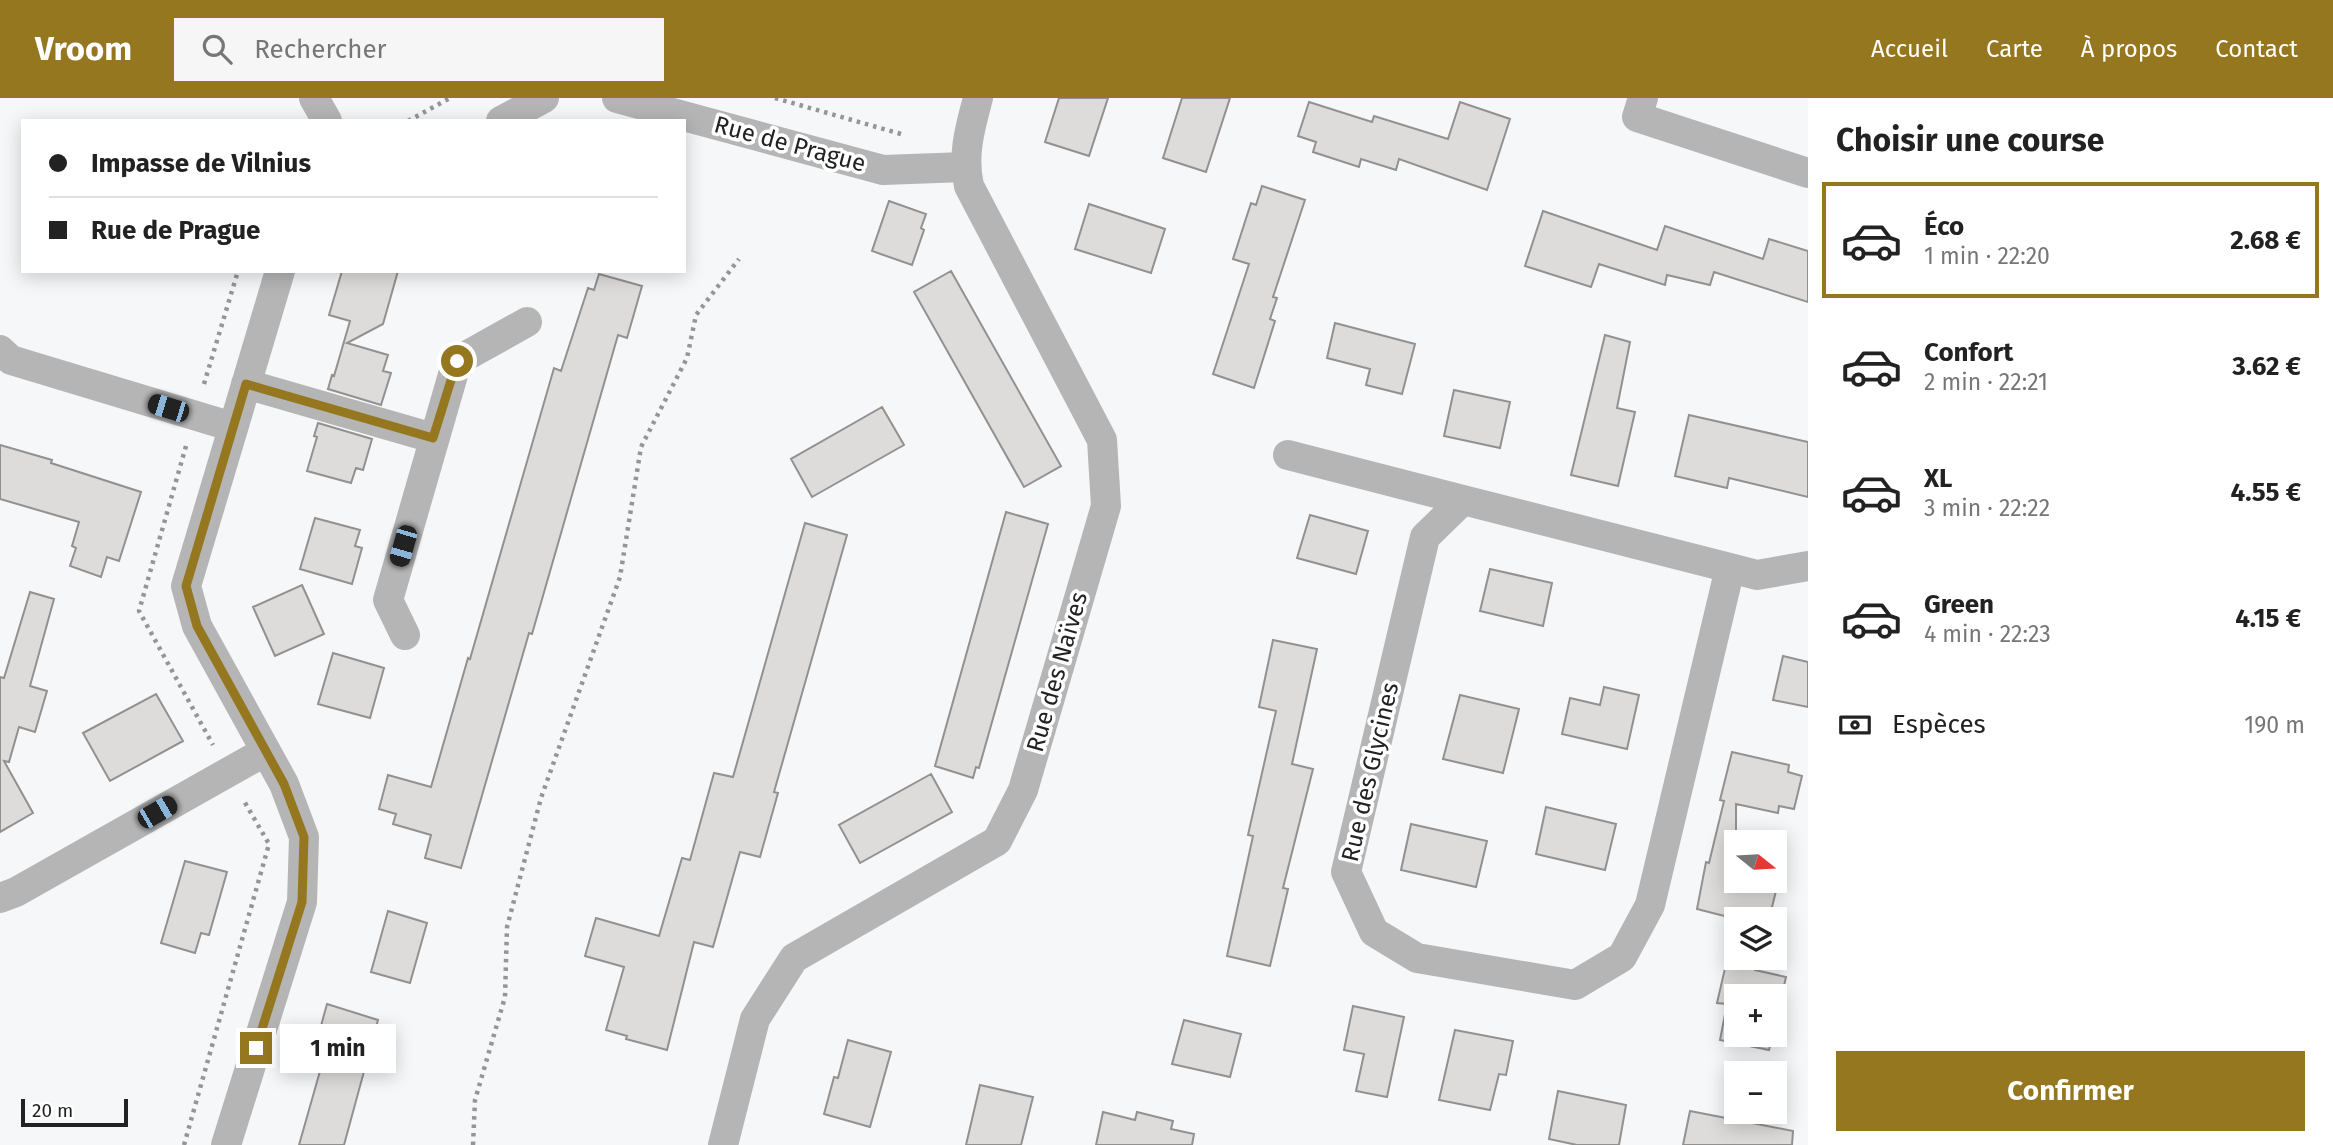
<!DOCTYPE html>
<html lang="fr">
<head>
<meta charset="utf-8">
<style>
  :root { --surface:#fff; --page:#f6f6f6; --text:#222; --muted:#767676; --line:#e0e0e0; --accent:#95771f }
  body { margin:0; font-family:"Fira Sans",sans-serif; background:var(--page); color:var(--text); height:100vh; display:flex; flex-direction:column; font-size:26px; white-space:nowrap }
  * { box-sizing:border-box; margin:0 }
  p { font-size:23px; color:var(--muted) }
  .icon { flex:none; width:38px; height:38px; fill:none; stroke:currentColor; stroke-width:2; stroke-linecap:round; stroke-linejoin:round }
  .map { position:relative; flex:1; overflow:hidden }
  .sheet { display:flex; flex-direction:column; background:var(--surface); width:525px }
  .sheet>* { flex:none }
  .guide { position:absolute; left:21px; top:21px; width:665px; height:154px; border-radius:0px; box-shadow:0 4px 18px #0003; display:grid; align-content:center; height:154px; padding:0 28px; background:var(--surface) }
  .needle { width:46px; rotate:108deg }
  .controls { position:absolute; left:1724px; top:732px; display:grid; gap:14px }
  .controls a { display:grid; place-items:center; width:63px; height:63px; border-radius:0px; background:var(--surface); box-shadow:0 4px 18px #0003; font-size:35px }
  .scale { position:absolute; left:21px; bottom:18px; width:107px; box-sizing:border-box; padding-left:7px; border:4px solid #212222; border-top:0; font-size:19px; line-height:24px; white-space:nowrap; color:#212222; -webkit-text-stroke:5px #fff; paint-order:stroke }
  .end { position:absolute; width:32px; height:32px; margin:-16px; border:9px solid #95771f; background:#fff; box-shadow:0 0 0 4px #fff }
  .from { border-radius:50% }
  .bubble { position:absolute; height:49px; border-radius:0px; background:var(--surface); box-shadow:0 4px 18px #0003; font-size:23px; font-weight:700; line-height:49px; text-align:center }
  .car { position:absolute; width:21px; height:42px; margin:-21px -10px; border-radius:9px; box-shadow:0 0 5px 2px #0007; background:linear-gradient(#222 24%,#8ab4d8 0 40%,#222 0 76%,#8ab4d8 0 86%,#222 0) }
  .guide b { display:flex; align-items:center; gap:24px; height:66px; font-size:26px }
  .guide b+b { border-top:2px solid var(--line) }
  .guide i { width:18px; height:18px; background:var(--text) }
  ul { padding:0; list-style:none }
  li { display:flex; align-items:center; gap:21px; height:116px; margin:0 14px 10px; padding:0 14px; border:4px solid transparent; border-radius:0px }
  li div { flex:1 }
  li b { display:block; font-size:26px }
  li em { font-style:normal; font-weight:700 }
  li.selected { border-color:var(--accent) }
  li>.icon { width:63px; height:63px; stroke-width:1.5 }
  h2 { padding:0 28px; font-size:32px; line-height:84px }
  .pay { display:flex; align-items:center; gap:18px; height:77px; padding:0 28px; font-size:26px }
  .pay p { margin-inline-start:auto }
  .button { display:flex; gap:14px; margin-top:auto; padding:14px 28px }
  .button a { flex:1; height:80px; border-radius:0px; background:var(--accent); color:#fff; font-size:28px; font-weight:700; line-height:80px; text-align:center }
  header { display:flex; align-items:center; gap:42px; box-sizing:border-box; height:98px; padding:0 35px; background:var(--accent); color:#fff }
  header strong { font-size:33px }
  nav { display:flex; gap:38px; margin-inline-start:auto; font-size:24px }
  .search { width:490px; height:63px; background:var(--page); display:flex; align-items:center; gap:18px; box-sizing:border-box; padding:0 24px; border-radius:0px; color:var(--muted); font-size:26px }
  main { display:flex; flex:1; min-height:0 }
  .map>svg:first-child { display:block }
  .building { fill:#dddcda; stroke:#939190; stroke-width:2 }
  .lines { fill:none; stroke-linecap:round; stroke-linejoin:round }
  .path { stroke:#949596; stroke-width:4.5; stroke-dasharray:3.5 5; stroke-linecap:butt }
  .street { stroke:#b6b5b5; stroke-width:30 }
  .route { stroke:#95771f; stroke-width:9 }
  .labels { text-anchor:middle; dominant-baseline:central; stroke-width:7; stroke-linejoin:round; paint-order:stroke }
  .street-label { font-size:24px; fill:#212222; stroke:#fff }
</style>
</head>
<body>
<header>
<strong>Vroom</strong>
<div class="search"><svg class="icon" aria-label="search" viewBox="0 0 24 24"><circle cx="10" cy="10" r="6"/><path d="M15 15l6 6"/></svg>Rechercher</div>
<nav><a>Accueil</a><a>Carte</a><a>À propos</a><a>Contact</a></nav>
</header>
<main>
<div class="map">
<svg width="1808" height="1047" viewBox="0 0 1808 1047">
  <rect width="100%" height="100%" fill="#f6f7f9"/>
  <path class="building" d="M1059 0H1108L1089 58 1045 44Z
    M1182 0H1230L1206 74 1163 60Z
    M1309 4 1372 24 1374 18 1448 41 1460 4 1510 21 1487 92 1399 61 1396 72 1361 61 1359 69 1313 54 1316 44 1298 38Z
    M1262 88 1305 102 1273 199 1277 200 1270 221 1275 223 1254 290 1213 276 1249 166 1233 161 1251 105 1256 107Z
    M889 103 926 116 921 130 924 132 912 167 872 153Z
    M1089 106 1165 131 1151 175 1075 151Z
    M1543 113 1657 152 1665 128 1763 161 1769 141 1808 153V204L1714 174 1710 187 1667 177 1665 187 1599 166 1591 189 1525 168Z
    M342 173H398L383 226 347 245 388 257 383 273 391 275 381 307 328 291 332 277 334 278 350 223 329 217Z
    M951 173 1061 368 1024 389 914 194Z
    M599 176 642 188 627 240 618 237 532 536 529 535 461 770 425 760 431 737 393 726 396 716 379 711 388 677 431 689 468 560 470 561 554 270 561 273 588 190 594 192Z
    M1335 225 1415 246 1402 296 1366 287 1370 271 1327 260Z
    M1605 237 1630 244 1617 310 1635 314 1618 388 1571 377Z
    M1454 292 1510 304 1500 350 1444 338Z
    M882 309 904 347 812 399 791 361Z
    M1689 317 1808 344V399L1729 380 1727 390 1675 378Z
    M318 325 372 341 363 372 356 370 351 385 307 373 317 339 314 338Z
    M0 347 52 362 51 365 141 394 119 463 107 459 101 479 70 468 76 450 72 448 79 424 0 401Z
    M1006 414 1048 426 979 670 976 669 973 680 935 668Z
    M1310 417 1368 433 1356 476 1297 460Z
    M315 420 360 432 355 448 362 450 352 486 300 471Z
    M805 425 847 437 774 694 778 695 760 759 740 754 713 849 694 844 667 952 626 941 627 938 606 932 624 869 585 858 596 820 659 838 682 760 690 762 714 675 733 679Z
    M1490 471 1552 485 1543 528 1480 513Z
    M302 487 324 536 275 558 253 509Z
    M30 494 54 501 30 588 47 593 35 634 19 629 9 664 4 663 33 715 0 734V579L4 580Z
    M1273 542 1317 551 1292 666 1313 671 1283 790 1288 791 1270 868 1227 858 1253 738 1248 737 1276 613 1259 609Z
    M333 555 384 570 370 620 318 606Z
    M1783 558 1808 564V609L1773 602Z
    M1604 589 1639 597 1627 651 1562 636 1570 600 1600 607Z
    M156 596 183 643 110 683 83 635Z
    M1460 597 1519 611 1503 675 1443 661Z
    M1732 654 1789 667 1788 674 1802 678 1794 711 1779 708 1778 715 1736 706V782H1750L1777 789 1769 821H1736L1697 811 1706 764 1709 765 1724 703 1720 702Z
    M931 676 952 714 860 765 839 727Z
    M1546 709 1616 726 1605 772 1536 756Z
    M1411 726 1487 743 1476 789 1401 772Z
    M185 763 227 774 209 837 201 835 195 855 161 845Z
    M388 813 427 825 410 885 371 874Z
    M1736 823V859H1759L1755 872 1786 879 1774 930V898H1736V936H1773L1769 952 1720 942 1727 906 1717 905Z
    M327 906 378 922 344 1047H299L330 938 319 935Z
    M1353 908 1404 919 1387 999 1356 993 1364 956 1344 952Z
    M1184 922 1241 936 1230 979 1172 966Z
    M1455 932 1513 943 1506 977 1499 976 1490 1012 1439 1002Z
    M848 942 891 954 870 1029 824 1016 834 979 838 980Z
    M980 987 1033 999 1021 1047H966Z
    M1558 993 1626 1007 1619 1047H1577L1549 1041Z
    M1690 1013 1793 1033 1792 1047H1683Z
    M1103 1014 1135 1022 1137 1014 1173 1023 1171 1031 1194 1036 1192 1047H1096Z"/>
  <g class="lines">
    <path class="path" d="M775 0 901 36
      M408 23 450 0
      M204 286 238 173
      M186 348 139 513 213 647
      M184 1047 269 746 244 703
      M473 1047 475 1002 505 899 507 829 541 700 620 479 641 349 687 260 696 217 739 161"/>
    <path class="street" d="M314 0 327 23
      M617 0 883 72 965 69
      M1643 0 1637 19 1808 75
      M501 23 544 0
      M0 252 11 262 233 329
      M246 286 433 340
      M1288 357 1463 402
      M1730 470 1650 807 1622 859 1575 887 1417 860 1374 834 1346 774 1425 439 1463 402 1730 470 1757 477 1808 468
      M405 537 388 502 457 263 527 224
      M0 800 16 794 266 653
      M226 1047 302 804 304 739 284 686 197 528 186 488 280 173
      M723 1047 755 921 794 860 997 743 1023 692 1106 408 1102 342 969 88C962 57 970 30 978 0"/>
  </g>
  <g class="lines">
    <path class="route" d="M256 950 302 804 304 739 284 686 197 528 186 488 246 286 433 340 457 263"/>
  </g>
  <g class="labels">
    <g class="street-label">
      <text transform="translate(790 46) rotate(15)">Rue de Prague</text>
      <text transform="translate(1057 574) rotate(-74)">Rue des Naïves</text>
      <text transform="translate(1370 674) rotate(-77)">Rue des Glycines</text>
    </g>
  </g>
</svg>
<div class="controls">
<a><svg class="needle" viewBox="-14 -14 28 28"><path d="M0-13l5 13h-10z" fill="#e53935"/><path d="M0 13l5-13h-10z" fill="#767676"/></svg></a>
<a><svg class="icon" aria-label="layers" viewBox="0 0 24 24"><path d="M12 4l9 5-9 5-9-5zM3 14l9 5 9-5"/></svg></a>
<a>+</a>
<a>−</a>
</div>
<div class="scale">20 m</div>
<i class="end from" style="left:457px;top:263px"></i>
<i class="end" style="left:256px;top:950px"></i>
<div class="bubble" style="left:280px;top:926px;width:116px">1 min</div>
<i class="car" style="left:168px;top:310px;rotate:287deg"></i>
<i class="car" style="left:403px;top:448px;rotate:196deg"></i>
<i class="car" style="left:157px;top:714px;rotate:60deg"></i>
<div class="guide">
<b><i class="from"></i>Impasse de Vilnius</b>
<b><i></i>Rue de Prague</b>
</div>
</div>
<section class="sheet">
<h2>Choisir une course</h2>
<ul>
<li class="selected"><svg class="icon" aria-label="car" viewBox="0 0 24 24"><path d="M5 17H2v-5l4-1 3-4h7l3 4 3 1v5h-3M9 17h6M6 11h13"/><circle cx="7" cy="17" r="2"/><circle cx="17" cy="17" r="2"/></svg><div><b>Éco</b><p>1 min · 22:20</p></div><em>2.68 €</em></li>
<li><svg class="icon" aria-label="car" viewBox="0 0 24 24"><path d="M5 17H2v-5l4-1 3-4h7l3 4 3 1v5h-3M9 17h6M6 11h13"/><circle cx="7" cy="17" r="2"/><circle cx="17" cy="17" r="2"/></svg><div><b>Confort</b><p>2 min · 22:21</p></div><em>3.62 €</em></li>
<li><svg class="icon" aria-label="car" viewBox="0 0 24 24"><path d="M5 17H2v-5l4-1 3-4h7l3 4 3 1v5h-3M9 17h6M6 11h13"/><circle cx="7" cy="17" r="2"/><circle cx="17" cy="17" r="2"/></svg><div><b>XL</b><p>3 min · 22:22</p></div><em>4.55 €</em></li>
<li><svg class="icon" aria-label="car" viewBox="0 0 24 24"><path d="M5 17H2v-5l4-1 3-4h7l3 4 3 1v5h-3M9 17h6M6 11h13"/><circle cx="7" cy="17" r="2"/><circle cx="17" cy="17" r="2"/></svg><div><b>Green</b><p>4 min · 22:23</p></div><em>4.15 €</em></li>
</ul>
<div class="pay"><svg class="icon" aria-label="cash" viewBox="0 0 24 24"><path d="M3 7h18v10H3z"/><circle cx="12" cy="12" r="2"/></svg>Espèces<p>190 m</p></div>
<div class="button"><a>Confirmer</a></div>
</section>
</main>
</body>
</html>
